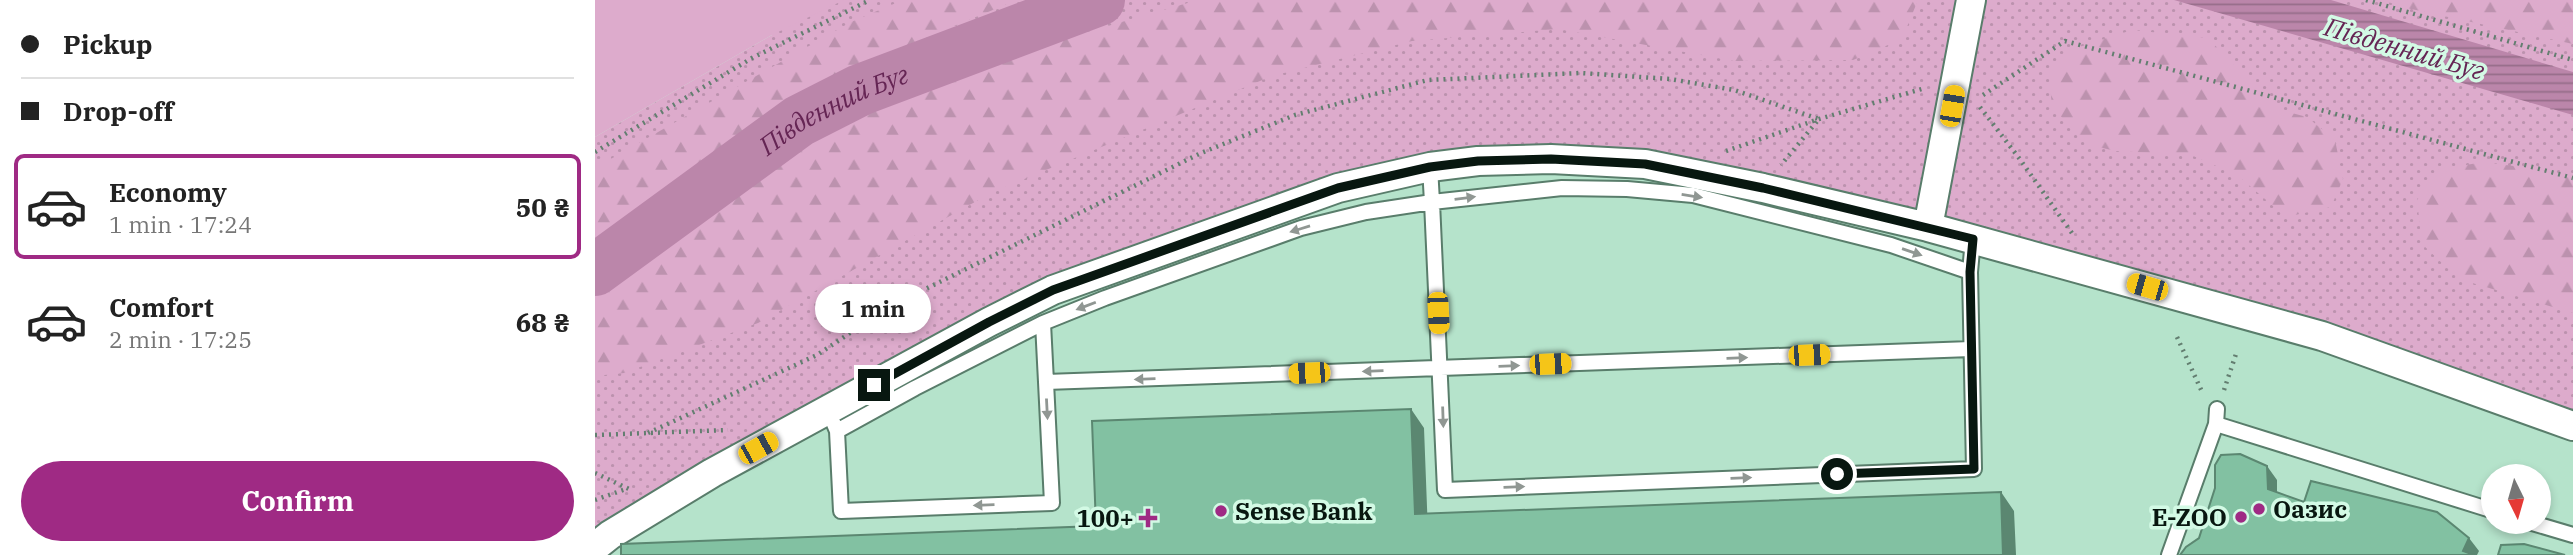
<!DOCTYPE html>
<html lang="en">
<head>
<meta charset="utf-8">
<style>
  :root { --surface:#fff; --page:#f2f2f2; --text:#222; --muted:#767676; --line:#e0e0e0; --accent:#9f2a84 }
  body { margin:0; font-family:"IBM Plex Serif",serif; background:var(--page); color:var(--text); height:100vh; display:flex; flex-direction:column; font-size:26px; white-space:nowrap }
  * { box-sizing:border-box; margin:0 }
  p { font-size:23px; color:var(--muted) }
  .icon { flex:none; width:38px; height:38px; fill:none; stroke:currentColor; stroke-width:2; stroke-linecap:round; stroke-linejoin:round }
  .map { position:relative; flex:1; overflow:hidden }
  .drawer { display:flex; flex-direction:column; background:var(--surface); width:595px }
  .drawer>* { flex:none }
  .hud { display:grid; align-content:center; height:154px; padding:0 21px; background:var(--surface) }
  .needle { width:46px; rotate:175deg }
  .buttons { position:absolute; left:1886px; top:464px; display:grid; gap:14px }
  .buttons a { display:grid; place-items:center; width:70px; height:70px; border-radius:50%; background:var(--surface); box-shadow:0 4px 10px #0003; font-size:35px }
  .end { position:absolute; width:32px; height:32px; margin:-16px; border:9px solid #081710; background:#fff; box-shadow:0 0 0 4px #fff }
  .from { border-radius:50% }
  .bubble { position:absolute; height:49px; border-radius:24px; background:var(--surface); box-shadow:0 4px 10px #0003; font-size:23px; font-weight:700; line-height:49px; text-align:center }
  .car { position:absolute; width:21px; height:42px; margin:-21px -10px; border-radius:9px; box-shadow:0 0 5px 2px #0007; background:linear-gradient(#f5c518 24%,#345 0 40%,#f5c518 0 76%,#345 0 86%,#f5c518 0) }
  .hud b { display:flex; align-items:center; gap:24px; height:66px; font-size:26px }
  .hud b+b { border-top:2px solid var(--line) }
  .hud i { width:18px; height:18px; background:var(--text) }
  ul { padding:0; list-style:none }
  li { display:flex; align-items:center; gap:21px; height:105px; margin:0 14px 10px; padding:0 7px; border:4px solid transparent; border-radius:10px }
  li div { flex:1 }
  li b { display:block; font-size:26px }
  li em { font-style:normal; font-weight:700 }
  li.on { border-color:var(--accent) }
  li>.icon { width:63px; height:63px; stroke-width:1.5 }
  .action { display:flex; gap:14px; margin-top:auto; padding:14px 21px }
  .action a { flex:1; height:80px; border-radius:42px; background:var(--accent); color:#fff; font-size:28px; font-weight:700; line-height:80px; text-align:center }
  main { display:flex; flex:1; min-height:0 }
  .map>svg:first-child { display:block }
  .built { fill:#b5e3cb; fill-rule:evenodd }
  .grass { fill:url(#grass-dots) }
  .forest { fill:url(#forest-firs) }
  .park { fill:#ddabcc }
  .water { fill:url(#water-rules) }
  .lines { fill:none; stroke-linecap:round; stroke-linejoin:round }
  .river { stroke:#bb86aa; stroke-width:52 }
  .service-casing { stroke:#597d6b; stroke-width:18 }
  .minor-casing { stroke:#597d6b; stroke-width:32 }
  .path { stroke:#637e70; stroke-width:4.5; stroke-dasharray:2 5; stroke-linecap:butt }
  .service { stroke:#fff; stroke-width:14 }
  .minor { stroke:#fff; stroke-width:28 }
  .shaded-wall { fill:#5b8771 }
  .building { fill:#82c1a2; stroke:#5b8771; stroke-width:2 }
  .oneway { fill:#909793 }
  .route { stroke:#081710; stroke-width:9 }
  .poi-dot { fill:#9f2a84; stroke:#d3fae5; stroke-width:2.5 }
  .labels { text-anchor:middle; dominant-baseline:central; stroke-width:7; stroke-linejoin:round; paint-order:stroke }
  .poi-label { font-size:24px; font-weight:bold; fill:#081710; stroke:#d3fae5; text-anchor:start }
  .water-label { font-size:26px; font-style:italic; fill:#652554; stroke:#d3fae5 }
</style>
</head>
<body>
<main>
<section class="drawer">
<div class="hud">
<b><i class="from"></i>Pickup</b>
<b><i></i>Drop-off</b>
</div>
<ul>
<li class="on"><svg class="icon" aria-label="car" viewBox="0 0 24 24"><path d="M5 17H2v-5l4-1 3-4h7l3 4 3 1v5h-3M9 17h6M6 11h13"/><circle cx="7" cy="17" r="2"/><circle cx="17" cy="17" r="2"/></svg><div><b>Economy</b><p>1 min · 17:24</p></div><em>50 ₴</em></li>
<li><svg class="icon" aria-label="car" viewBox="0 0 24 24"><path d="M5 17H2v-5l4-1 3-4h7l3 4 3 1v5h-3M9 17h6M6 11h13"/><circle cx="7" cy="17" r="2"/><circle cx="17" cy="17" r="2"/></svg><div><b>Comfort</b><p>2 min · 17:25</p></div><em>68 ₴</em></li>
</ul>
<div class="action"><a>Confirm</a></div>
</section>
<div class="map">
<svg width="1978" height="555" viewBox="0 0 1978 555">
  <defs>
    <pattern id="grass-dots" width="8" height="8" patternUnits="userSpaceOnUse" patternTransform="scale(1.75)"><rect width="8" height="8" fill="#ddabcc"/><path d="M2 2h.1M6 6h.1" fill="none" stroke="#bc92ae" stroke-width="1.8" stroke-linecap="round"/></pattern>
    <pattern id="forest-firs" width="22" height="20" patternUnits="userSpaceOnUse" patternTransform="scale(1.75)"><rect width="22" height="20" fill="#ddabcc"/><path d="M5 1l3.5 6h-7zM16 11l3.5 6h-7z" fill="#bc92ae"/></pattern>
    <pattern id="water-rules" width="6" height="5" patternUnits="userSpaceOnUse" patternTransform="scale(1.75)"><rect width="6" height="5" fill="#bb86aa"/><path d="M0 2.5h6" fill="none" stroke="#966d89"/></pattern>
  </defs>
  <rect width="100%" height="100%" fill="#c6edd8"/>
  <path class="built" d="M883 174 1049 176 1330 239 1724 347 1978 438V555H14L123 483 463 301 747 200ZM1899 476H1944V522H1899Z"/>
  <path class="grass" d="M184 0H1364L1324 212 882 148 453 278 0 534V137L177 35Z
    M1389 0H1978V411L1347 218Z"/>
  <path class="forest" d="M308 0H422L257 68 91 175 0 246V168L256 22Z
    M603 0H1323L1307 39 1258 60 1139 61 963 29 817 41 677 76 396 193 163 323 29 373 0 376V292L74 235 245 125 398 59Z
    M1788 0H1978V44L1807 7Z
    M1537 30 1613 38 1681 109 1712 117 1740 140 1748 179 1736 207 1691 217 1642 175 1596 155 1520 151 1492 144 1457 107 1454 74 1472 51Z
    M1888 162 1948 170 1978 178V313L1864 279 1827 244 1822 200 1843 170Z"/>
  <path class="park" d="M0 0H249L177 35 0 137Z"/>
  <path class="water" d="M1579 0H1736L1978 72V115Z"/>
  <g class="lines">
    <path class="river" id="s1" d="M0 270 204 121 265 90 504 0"/>
    <g class="service-casing">
      <path id="service" d="M835 167 837 202 967 188 1032 189 1098 195 1296 245 1375 272
        M448 323 451 382
        M239 424 242 431 246 511 457 503 451 382 1376 349
        M1621 424 1899 511
        M242 431 320 388 448 323 510 298 706 228 771 212 837 202 850 490 1379 469 1375 272 1378 239
        M1934 522 1978 535
        M1574 555 1621 424 1622 409"/>
    </g>
    <g class="minor-casing">
      <path id="minor" d="M1333 227 1376 0
        M0 547 15 535 117 473 394 322 458 290 743 188 835 167 883 161 956 159 1050 164 1168 188 1333 227 1727 336 1978 426"/>
    </g>
    <path class="path" d="M1771 0 1978 60
      M1388 95 1470 41 1978 178
      M1385 107 1424 158 1479 236
      M1131 151 1224 119 1330 88
      M0 152 157 58 275 0
      M1582 337 1608 394
      M1629 390 1642 351
      M53 433 222 355 294 307 606 153 700 115 833 80 986 73 1075 79 1139 90 1224 119 1186 165
      M0 435 133 430
      M0 473 34 489
      M0 500 31 489"/>
    <use href="#service" class="service"/>
    <use href="#minor" class="minor"/>
  </g>
  <path class="shaded-wall" d="M816 409 829 428 833 533 820 514Z
    M1672 466 1682 480V503L1673 489Z
    M1406 492 1419 511 1421 555H1408Z
    M1874 538 1884 551 1882 555H1871L1868 551Z"/>
  <path class="building" d="M816 409 820 514 1406 492 1408 555H26V544L501 526 497 421Z
    M1645 454 1672 466 1673 489 1709 502 1716 481 1842 512 1874 538 1868 551 1879 555H1585L1591 547 1604 538 1620 488V465L1626 455Z
    M1929 544 1970 555H1903L1906 545Z"/>
  <defs><path id="oneway-solid" d="M-6-.8H1V-3.2L6.5 0L1 3.2V.8H-6Z" transform="scale(1.75)"/></defs>
  <g class="oneway">
    <use href="#oneway-solid" transform="translate(1097 196) rotate(9)"/>
    <use href="#oneway-solid" transform="translate(870 198) rotate(-7)"/>
    <use href="#oneway-solid" transform="translate(705 229) rotate(163)"/>
    <use href="#oneway-solid" transform="translate(1317 252) rotate(19)"/>
    <use href="#oneway-solid" transform="translate(491 306) rotate(159)"/>
    <use href="#oneway-solid" transform="translate(1142 358) rotate(-2)"/>
    <use href="#oneway-solid" transform="translate(914 366) rotate(-2)"/>
    <use href="#oneway-solid" transform="translate(778 371) rotate(178)"/>
    <use href="#oneway-solid" transform="translate(550 379) rotate(178)"/>
    <use href="#oneway-solid" transform="translate(452 409) rotate(87)"/>
    <use href="#oneway-solid" transform="translate(848 417) rotate(88)"/>
    <use href="#oneway-solid" transform="translate(1146 478) rotate(-2)"/>
    <use href="#oneway-solid" transform="translate(919 487) rotate(-2)"/>
    <use href="#oneway-solid" transform="translate(389 505) rotate(178)"/>
  </g>
  <g class="lines">
    <path class="route" d="M279 385 394 322 458 290 743 188 835 167 883 161 956 159 1050 164 1168 188 1378 239 1375 272 1379 469 1242 474"/>
  </g>
  <g class="poi-dot">
    <circle cx="1664" cy="509" r="7"/>
    <circle cx="626" cy="511" r="7"/>
    <circle cx="1646" cy="517" r="7"/>
    <path d="M549.5 507.5h7v7h7v7h-7v7h-7v-7h-7v-7h7z"/>
  </g>
  <g class="labels">
    <g class="poi-label">
      <text x="1678" y="509">Оазис</text>
      <text x="640" y="511">Sense Bank</text>
      <text x="1632" y="517" text-anchor="end">E-ZOO</text>
      <text x="539" y="518" text-anchor="end">100+</text>
    </g>
    <g class="water-label">
      <text transform="translate(1810 48) rotate(16)">Південний Буг</text>
      <text stroke="none"><textPath href="#s1" startOffset="289">Південний Буг</textPath></text>
    </g>
  </g>
</svg>
<div class="buttons">
<a><svg class="needle" viewBox="-14 -14 28 28"><path d="M0-13l5 13h-10z" fill="#e53935"/><path d="M0 13l5-13h-10z" fill="#767676"/></svg></a>
</div>
<i class="end from" style="left:1242px;top:474px"></i>
<i class="end" style="left:279px;top:385px"></i>
<div class="bubble" style="left:220px;top:284px;width:116px">1 min</div>
<i class="car" style="left:1357px;top:106px;rotate:10deg"></i>
<i class="car" style="left:1552px;top:287px;rotate:286deg"></i>
<i class="car" style="left:843px;top:313px;rotate:177deg"></i>
<i class="car" style="left:1214px;top:355px;rotate:88deg"></i>
<i class="car" style="left:955px;top:364px;rotate:88deg"></i>
<i class="car" style="left:714px;top:373px;rotate:268deg"></i>
<i class="car" style="left:163px;top:448px;rotate:61deg"></i>
</div>
</main>
</body>
</html>
